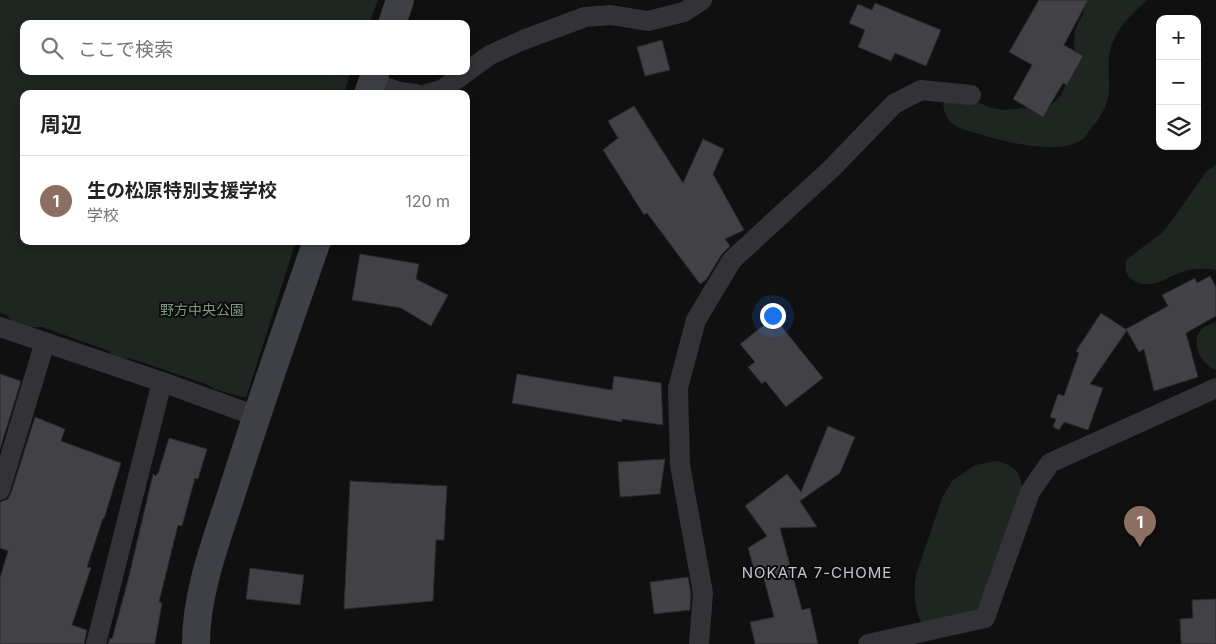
<!DOCTYPE html>
<html lang="ja">
<meta charset="utf-8">
<style>
:root{--surface:#fff;--page:#f2f2f2;--text:#222;--muted:#767676;--line:#e0e0e0;--accent:#74662f}
body{margin:0;font-family:Inter,"Noto Sans JP",sans-serif;background:var(--page);color:var(--text)}
.controls{position:absolute;right:15px;top:15px;display:grid;overflow:hidden;border-radius:10px;box-shadow:0 2px 8px #0003}
.controls button{width:45px;height:45px;display:grid;place-items:center;padding:0;border:0;border-bottom:1px solid var(--line);background:var(--surface);color:var(--text);font:25px sans-serif}
.you{position:absolute;left:772px;top:315px;width:18px;height:18px;margin:-12px;border:4px solid #fff;border-radius:50%;background:#1a73e8;box-shadow:0 0 0 8px #1a73e833}
.badge{display:grid;place-items:center;width:32px;height:32px;border-radius:50%;background:var(--accent);color:#fff;font-size:16px;font-weight:700}
.pin{position:absolute;translate:-50% -41px;filter:drop-shadow(0 1px 2px #0008)}
.pin::after{content:'';position:absolute;top:26px;width:18px;height:15px;background:inherit;clip-path:polygon(0 0,100% 0,50% 100%)}
.list{margin:0;padding:0;list-style:none}
h2{display:flex;justify-content:space-between;align-items:center;height:65px;margin:0;padding:0 20px;font-size:21px}
h2 small{font-size:16px;font-weight:400;color:var(--muted)}
.list li{display:grid;grid-template-columns:32px 1fr auto;gap:15px;align-items:center;box-sizing:border-box;height:90px;padding:0 20px;border-top:1px solid var(--line)}
.list b{display:block;font-size:19px;white-space:nowrap}
.list p{margin:0;font-size:16px;white-space:nowrap;color:var(--muted)}
.list em{font-size:16px;font-style:normal;color:var(--muted)}
.icon{flex:none;width:28px;height:28px;fill:none;stroke:currentColor;stroke-width:2;stroke-linecap:round;stroke-linejoin:round}
.map{position:relative;flex:none;width:1216px;height:644px;overflow:hidden}
.search{position:absolute;background:var(--surface);box-shadow:0 2px 8px #0003;left:20px;top:20px;width:450px;height:55px;display:flex;align-items:center;gap:12px;box-sizing:border-box;padding:0 18px;border-radius:10px;color:var(--muted);font-size:19px}
.panel{position:absolute;background:var(--surface);box-shadow:0 2px 8px #0003;left:20px;top:90px;width:450px;height:155px;border-radius:10px}
.map>svg:first-child{display:block}
.green{fill:#1f2520}
.building{fill:#424246;stroke:#2a2a2c}
.lines{fill:none;stroke-linecap:round;stroke-linejoin:round}
.street{stroke:#333337;stroke-width:20}
.secondary{stroke:#3f4045;stroke-width:28}
.labels{text-anchor:middle;stroke-width:4;stroke-linejoin:round;paint-order:stroke}
.park-label{font-size:14px;fill:#7c9981;stroke:#0b0b0c}
.neighbourhood-label{font-size:15px;letter-spacing:1px;fill:#c3c4cc;stroke:#0b0b0c}
</style>
<div class="map">
<svg width="1216" height="644" viewBox="0 0 1216 644">
<rect width="100%" height="100%" fill="#101011"/>
<g class="green">
<path d="M0,0H378L369,24H24V71H351L344,94H24V241H296L246,398L214,389L206,384L129,358L125,360L112,356L109,351L42,327H28L14,323L7,315L0,313Z"/>
<path d="M1084,0H1147C1133,13 1119,25 1112,44C1106,60 1110,77 1109,93C1107,105 1101,118 1092,127C1089,130 1087,136 1083,139C1060,156 1005,142 979,134C960,128 945,127 943,103L947,100H972L989,107L1003,110L1047,106L1054,103L1061,95L1076,62L1074,41L1075,30L1083,14Z"/>
<path d="M1216,165V270C1207,269 1198,268 1189,270C1171,273 1152,293 1133,280C1125,275 1125,269 1126,260L1164,231L1207,171Z"/>
<path d="M1216,322V370C1200,364 1188,339 1204,327C1208,325 1212,323 1216,322Z"/>
<path d="M997,461C1013,465 1020,471 1022,487L980,609L923,625C914,610 913,592 916,575L942,498L952,481L975,465Z"/>
</g>
<g class="building">
<path d="M1039,0H1088L1064,45L1083,56L1067,85L1063,83L1043,117L1013,99L1032,65L1009,52Z"/>
<path d="M875,3L941,30L926,66L895,53L891,61L858,47L865,30L849,23L858,4L872,10Z"/>
<path d="M662,40L670,70L645,76L637,47Z"/>
<path d="M634,106L683,183L703,139L724,149L713,174L744,230L725,239L730,246L722,254L706,280L700,284L647,213L644,215L603,150L618,138L608,121Z"/>
<path d="M360,254L419,264L416,279L448,295L431,326L401,308L352,300Z"/>
<path d="M1210,276L1216,287V316L1186,333L1198,377L1154,391L1144,349L1139,352L1126,329L1168,306L1162,295L1195,278L1197,283Z"/>
<path d="M1101,313L1127,330L1090,384L1103,388L1088,430L1064,422L1059,430L1053,427L1056,419L1050,417L1058,394L1064,396L1079,353L1076,351Z"/>
<path d="M774,317L823,378L786,407L765,381L762,384L748,367L755,362L740,344Z"/>
<path d="M0,374L21,381L0,449Z"/>
<path d="M517,374L612,390L614,376L661,383L663,425L622,419V422L512,403Z"/>
<path d="M35,417L65,429L61,441L121,463L104,519L103,518L87,567L91,568L72,625L87,630L84,644H0V578L8,551L0,548V502L8,499L11,493Z"/>
<path d="M828,426L855,437L840,473L800,501L817,527L780,528L802,610L810,608L818,644H755L750,622L774,617L763,575L756,577L748,548L767,536L745,506L787,474L801,492Z"/>
<path d="M169,438L207,449L198,479L195,478L182,526L178,525L159,602L162,603L155,644H108L110,638L112,639L128,580L153,474L156,476L157,473L158,474Z"/>
<path d="M665,459L660,494L620,497L618,462Z"/>
<path d="M350,481L447,486L444,540H436L433,601L344,609Z"/>
<path d="M250,568L304,575L300,605L246,599Z"/>
<path d="M688,577L691,594L690,610L654,614L650,582Z"/>
<path d="M1216,599V644H1181L1180,619L1193,618L1192,600Z"/>
</g>
<g class="lines">
<g class="street">
<path d="M372,83L400,92L416,94"/>
<path d="M427,94L443,89L490,55L523,40L585,17L611,15L648,21L684,12L702,0"/>
<path d="M0,327L162,382L256,416"/>
<path d="M0,490L45,342"/>
<path d="M96,644L162,382"/>
<path d="M699,644L703,593L680,465L678,388L696,320L732,260L831,169L894,104L921,90L971,95"/>
<path d="M868,644L985,618L1030,492L1050,463L1216,388"/>
</g>
<g class="secondary">
<path d="M392,24L400,0"/>
<path d="M368,94L376,71"/>
<path d="M196,644C196,591 217,539 233,489C259,406 288,324 317,241"/>
</g>
</g>
<g class="labels">
<g class="park-label">
<text x="202" y="315">野方中央公園</text>
</g>
<g class="neighbourhood-label">
<text x="817" y="578">NOKATA 7-CHOME</text>
</g>
</g>
</svg>
<div class="controls">
<button>+</button>
<button>−</button>
<button><svg class="icon" aria-label="layers" viewBox="0 0 24 24"><path d="M12 4l9 5-9 5-9-5zM3 14l9 5 9-5"/></svg></button>
</div>
<div class="you"></div>
<div class="pin badge" style="left:1140px;top:547px;background:#8d6e63">1</div>
<div class="search"><svg class="icon" aria-label="search" viewBox="0 0 24 24"><circle cx="10" cy="10" r="6"/><path d="M15 15l6 6"/></svg>ここで検索</div>
<section class="panel">
<h2>周辺<small></small></h2>
<ul class="list">
<li><span class="badge" style="background:#8d6e63">1</span><div><b>生の松原特別支援学校</b><p>学校</p></div><em>120 m</em></li>
</ul>
</section>
</div>
